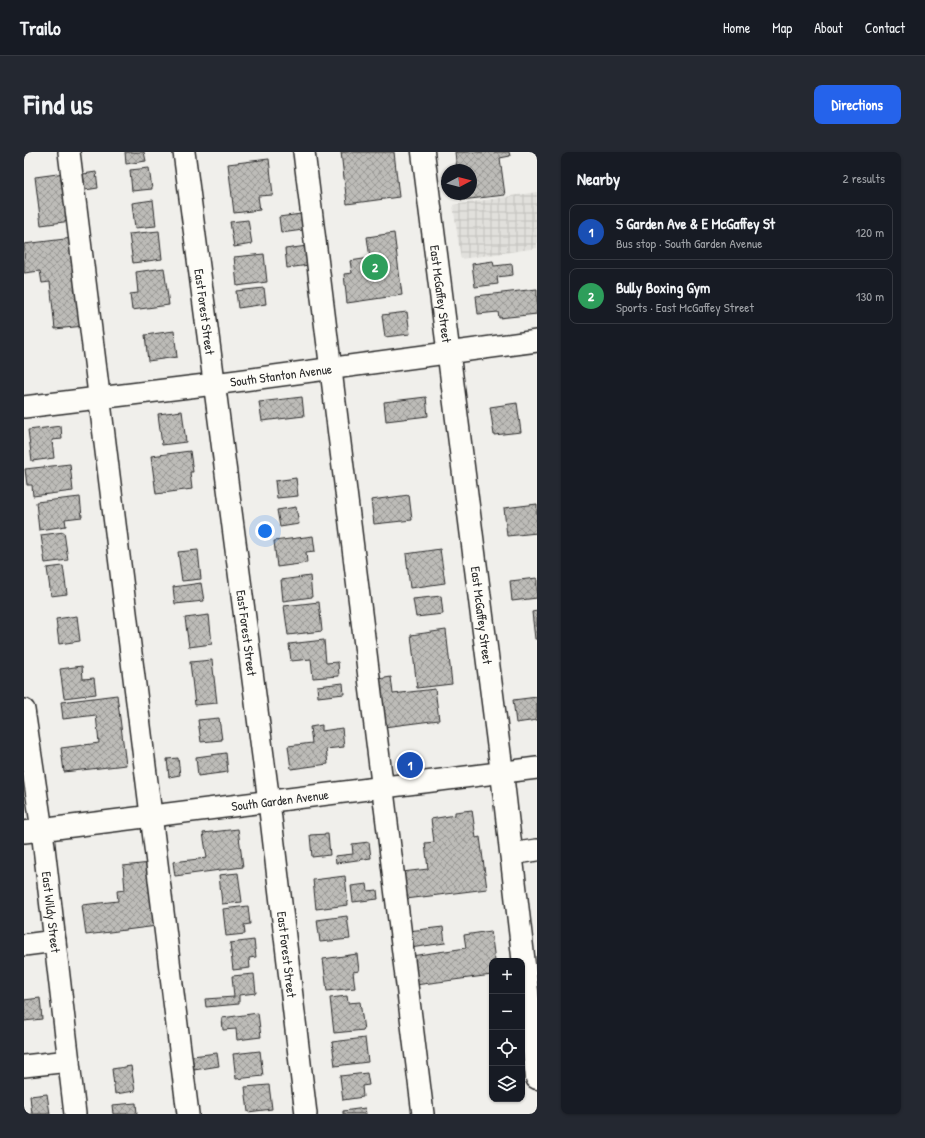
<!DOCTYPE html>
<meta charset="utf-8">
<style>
:root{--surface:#171b24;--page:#242831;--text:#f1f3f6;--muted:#9ea1a6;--line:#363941;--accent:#2563eb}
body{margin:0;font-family:"Patrick Hand",sans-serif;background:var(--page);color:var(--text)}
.controls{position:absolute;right:12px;bottom:12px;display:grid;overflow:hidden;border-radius:8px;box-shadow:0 1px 3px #0004}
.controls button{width:36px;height:36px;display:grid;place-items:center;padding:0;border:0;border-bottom:1px solid var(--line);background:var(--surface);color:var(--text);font:20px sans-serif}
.compass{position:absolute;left:417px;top:12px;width:36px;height:36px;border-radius:50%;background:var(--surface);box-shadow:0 1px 3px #0004;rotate:83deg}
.you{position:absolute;left:241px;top:379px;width:14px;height:14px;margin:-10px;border:3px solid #fff;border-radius:50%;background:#1a73e8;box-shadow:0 0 0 6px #1a73e833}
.badge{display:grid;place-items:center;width:26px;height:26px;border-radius:50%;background:var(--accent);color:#fff;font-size:13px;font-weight:700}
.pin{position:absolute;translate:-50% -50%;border:2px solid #fff;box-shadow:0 1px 4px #0006}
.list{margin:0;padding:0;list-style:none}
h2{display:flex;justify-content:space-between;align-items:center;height:52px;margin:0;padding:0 16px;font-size:17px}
h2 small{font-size:13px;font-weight:400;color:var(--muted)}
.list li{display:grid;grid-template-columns:26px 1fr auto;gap:12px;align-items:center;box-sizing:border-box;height:56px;margin:0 8px 8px;padding:0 8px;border:1px solid var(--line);border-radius:8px}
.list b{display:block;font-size:15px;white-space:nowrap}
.list p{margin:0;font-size:13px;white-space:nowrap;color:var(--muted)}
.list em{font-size:13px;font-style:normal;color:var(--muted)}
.icon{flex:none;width:22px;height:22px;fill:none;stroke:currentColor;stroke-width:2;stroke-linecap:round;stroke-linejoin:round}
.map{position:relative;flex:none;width:513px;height:962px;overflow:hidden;border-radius:8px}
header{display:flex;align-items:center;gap:24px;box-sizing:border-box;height:56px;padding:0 20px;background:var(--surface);border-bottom:1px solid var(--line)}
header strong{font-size:19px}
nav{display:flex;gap:22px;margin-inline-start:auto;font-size:14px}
.intro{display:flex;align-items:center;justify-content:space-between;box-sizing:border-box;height:96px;padding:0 24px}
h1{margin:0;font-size:28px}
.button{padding:10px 18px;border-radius:8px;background:var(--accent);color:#fff;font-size:14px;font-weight:700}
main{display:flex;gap:24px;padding:0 24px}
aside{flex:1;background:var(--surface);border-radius:8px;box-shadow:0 1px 3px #0004}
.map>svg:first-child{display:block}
.industrial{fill:url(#industrial-grid)}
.building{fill:url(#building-cross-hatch);stroke:#2b2b2b}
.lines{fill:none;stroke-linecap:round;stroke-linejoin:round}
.minor-casing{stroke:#2b2b2b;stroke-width:24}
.major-casing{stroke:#2b2b2b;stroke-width:25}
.minor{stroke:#fdfcf7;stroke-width:21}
.major{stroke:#fdfcf7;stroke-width:22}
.labels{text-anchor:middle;stroke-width:3.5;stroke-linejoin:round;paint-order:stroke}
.street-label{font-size:13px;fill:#2b2b2b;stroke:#fdfcf7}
</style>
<header>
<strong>Trailo</strong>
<nav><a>Home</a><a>Map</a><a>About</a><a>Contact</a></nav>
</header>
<div class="intro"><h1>Find us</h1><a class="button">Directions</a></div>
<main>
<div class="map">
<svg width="513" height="962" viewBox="0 0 513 962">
<defs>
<pattern id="industrial-grid" width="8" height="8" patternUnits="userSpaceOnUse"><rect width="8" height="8" fill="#e1e0dc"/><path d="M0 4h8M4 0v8" fill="none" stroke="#c1c0bd"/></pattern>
<pattern id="building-cross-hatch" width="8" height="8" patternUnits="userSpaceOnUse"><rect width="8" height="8" fill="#bdbcb8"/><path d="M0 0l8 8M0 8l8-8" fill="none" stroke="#9a9996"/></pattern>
</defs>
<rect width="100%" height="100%" fill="#f0efeb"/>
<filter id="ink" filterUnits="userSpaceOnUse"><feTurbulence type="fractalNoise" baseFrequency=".025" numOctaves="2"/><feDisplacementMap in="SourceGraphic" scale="8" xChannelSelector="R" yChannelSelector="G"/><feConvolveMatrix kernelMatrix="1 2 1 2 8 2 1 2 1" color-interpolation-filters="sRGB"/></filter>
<g filter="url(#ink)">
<path class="industrial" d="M513,40V96L437,107L429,53Z"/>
<g class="building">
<path d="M101,0H120L122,9L102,12Z"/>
<path d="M317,0H370L375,45L323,52Z"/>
<path d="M431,0H485L486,4L476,6L481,43L437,48L436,42H447V18H433Z"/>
<path d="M245,7L249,43L234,44L236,58L210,61L204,12Z"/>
<path d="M125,16L128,37L108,39L106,18Z"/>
<path d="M72,20L74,36L61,38L59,22Z"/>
<path d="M41,21L47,69L17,73L11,25Z"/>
<path d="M129,48L132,74L111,76L108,51Z"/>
<path d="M277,62L279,78L257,81L255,65Z"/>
<path d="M224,68L228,92L210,95L206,70Z"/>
<path d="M135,79L138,107L109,111L105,82Z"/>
<path d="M370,81L378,143L323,151L320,122L328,121L326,109L346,106L343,85Z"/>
<path d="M49,86L60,174L31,177L26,130L18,131L16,119L0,121V92Z"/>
<path d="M283,94L285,113L263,116L261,97Z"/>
<path d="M240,102L243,130L213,134L210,105Z"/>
<path d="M469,109L470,114L488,112L489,123L473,125L474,132L451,135L448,112Z"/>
<path d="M140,116L145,153L108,158L106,142L114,141L112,120Z"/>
<path d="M240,136L242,152L214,156L212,139Z"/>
<path d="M513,137V162L475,166L474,160L454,162L452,144Z"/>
<path d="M383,160L386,182L361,185L358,163Z"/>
<path d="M150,179L153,205L124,209L121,183Z"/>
<path d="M278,245L280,264L238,269L235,250Z"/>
<path d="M402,245L404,264L362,269L360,250Z"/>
<path d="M493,251L497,280L470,283L466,255Z"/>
<path d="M158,259L162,290L138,293L134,262Z"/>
<path d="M37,274L38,287L28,288L30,306L8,309L4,278Z"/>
<path d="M166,299L169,320H166L168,337L132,342L127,304Z"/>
<path d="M46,312L49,339L9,344L8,333H3L1,317Z"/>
<path d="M272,326L274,344L253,346L251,329Z"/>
<path d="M385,343L388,368L350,372L347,348Z"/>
<path d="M56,345L58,365L41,367L42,374L15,378L12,350Z"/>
<path d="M513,352V381L483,384L480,356Z"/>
<path d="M272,355L275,372L256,375L253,358Z"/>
<path d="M40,380L44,408L21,411L17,383Z"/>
<path d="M289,384L291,399L282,400L283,411L253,415L250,389Z"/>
<path d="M416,397L421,431L386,436L382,402Z"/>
<path d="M174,398L177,427L158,429L154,400Z"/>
<path d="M39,414L43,442L27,444L23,416Z"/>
<path d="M286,424L288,445L259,449L257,428Z"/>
<path d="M513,426V446L488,449L486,429Z"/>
<path d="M177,431L180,449L151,452L149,435Z"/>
<path d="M417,444L419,462L392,465L389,447Z"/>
<path d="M295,450L298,479L264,483L260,454Z"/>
<path d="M513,459V487H511L508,460Z"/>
<path d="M185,463L188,492L165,495L161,466Z"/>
<path d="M53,464L56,489L35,492L32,467Z"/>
<path d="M422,478L428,532L393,536L387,483Z"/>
<path d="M300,488L302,511L314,510L315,524L289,526L287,507L267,509L265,492Z"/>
<path d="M188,508L193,551L171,553L166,510Z"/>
<path d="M58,514L59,527L70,526L72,542L40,546L36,517Z"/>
<path d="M367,525L369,542L411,537L415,568L360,575L355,527Z"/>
<path d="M319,531L320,542L294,545L293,534Z"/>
<path d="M93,543L102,613L40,620L37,596L75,591L72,563L39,567L37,550Z"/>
<path d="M513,545V568L492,571L489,548Z"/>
<path d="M195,566L198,588L177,590L174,568Z"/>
<path d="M298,573V579L318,576L320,595L302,597L304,612L267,617L264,594L288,591L286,575Z"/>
<path d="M202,601L204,620L174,624L172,605Z"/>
<path d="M154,606L156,623L145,625L143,607Z"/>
<path d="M448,658L452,686L456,685L463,737L382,747L378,720L404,717L401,691L410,690L407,667L431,663V660Z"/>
<path d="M214,677L219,715L151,724L149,710L183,706L179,681Z"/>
<path d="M304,682L306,703L288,705L286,683Z"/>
<path d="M345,690L347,706L312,711L311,704L329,702L328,692Z"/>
<path d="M126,711L133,774L62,783L58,753L94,749L93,739L101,738L99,714Z"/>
<path d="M214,721L218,750L198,752L195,723Z"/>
<path d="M321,724L324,753L292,757L289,728Z"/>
<path d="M343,732L344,739L353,738L354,747L329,750L327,734Z"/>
<path d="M224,754L226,772L220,773L221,782L202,784L199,757Z"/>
<path d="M323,764L326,787L296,790L293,768Z"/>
<path d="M419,775L421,791L386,796L384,779Z"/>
<path d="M467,779L471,809H468V823L391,833L387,804L442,796L440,783Z"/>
<path d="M230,788L232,805L225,806L226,816L209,818L206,791Z"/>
<path d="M333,802L335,819L329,820L331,836L303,839L299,807Z"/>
<path d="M230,822L232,841L215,843V852L182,855L181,847L210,845L208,824Z"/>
<path d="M323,844L324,851L336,850L340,878L310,881L306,846Z"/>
<path d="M16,846L18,867L0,869V848Z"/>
<path d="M234,861L237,885L213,888L212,877L199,878L198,866Z"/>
<path d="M341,886L344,910L311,914L308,890Z"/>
<path d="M236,899L239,924L212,927L209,902Z"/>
<path d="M193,901L195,914L170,918L168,904Z"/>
<path d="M107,914L111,939L91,942L88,917Z"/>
<path d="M343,921L345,933L338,934L339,945L319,948L316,924Z"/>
<path d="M245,933L248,957L224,960L221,935Z"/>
<path d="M23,942L26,962H8L6,944Z"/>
<path d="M112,951L113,962H89L88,953Z"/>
<path d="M341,956L342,962H319V959Z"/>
</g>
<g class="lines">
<defs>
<g id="minor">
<path d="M45,0L164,962"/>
<path id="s1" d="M160,0L245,650L282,962"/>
<path d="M280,0L399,962"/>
<path id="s2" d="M0,255L190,232L513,189"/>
<path id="s3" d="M0,558L18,678L51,962"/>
<path id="s4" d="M0,680L513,616"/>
<path d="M487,702L513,698"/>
<path d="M0,793L31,789"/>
<path d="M0,914L45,909"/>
</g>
<g id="major">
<path id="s5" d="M399,0L478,621L513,926"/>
</g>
</defs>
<use href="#minor" class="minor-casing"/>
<use href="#major" class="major-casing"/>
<use href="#minor" class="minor"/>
<use href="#major" class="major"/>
</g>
</g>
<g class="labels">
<g class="street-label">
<text dy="5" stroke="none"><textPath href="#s5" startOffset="143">East McGaffey Street</textPath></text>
<text dy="5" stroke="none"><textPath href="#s1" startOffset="161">East Forest Street</textPath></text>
<text dy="5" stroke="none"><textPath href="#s2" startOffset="259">South Stanton Avenue</textPath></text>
<text dy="5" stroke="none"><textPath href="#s5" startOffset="467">East McGaffey Street</textPath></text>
<text dy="5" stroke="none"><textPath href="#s1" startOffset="485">East Forest Street</textPath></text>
<text dy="5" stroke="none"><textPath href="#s4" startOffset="258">South Garden Avenue</textPath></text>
<text dy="5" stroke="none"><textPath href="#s3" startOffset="204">East Wildy Street</textPath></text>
<text dy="5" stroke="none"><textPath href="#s1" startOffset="809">East Forest Street</textPath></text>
</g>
</g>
</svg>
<div class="controls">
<button>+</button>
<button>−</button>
<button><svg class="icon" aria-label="locate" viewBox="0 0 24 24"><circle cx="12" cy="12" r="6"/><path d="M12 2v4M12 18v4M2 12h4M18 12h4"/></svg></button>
<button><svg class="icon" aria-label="layers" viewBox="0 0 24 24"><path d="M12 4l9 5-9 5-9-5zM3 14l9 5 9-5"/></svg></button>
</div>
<svg class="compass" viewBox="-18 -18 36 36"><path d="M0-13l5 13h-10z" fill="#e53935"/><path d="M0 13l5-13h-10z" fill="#9ea1a6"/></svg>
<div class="you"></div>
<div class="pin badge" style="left:386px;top:613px;background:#1a4fb4">1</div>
<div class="pin badge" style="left:351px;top:115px;background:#2e9e5b">2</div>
</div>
<aside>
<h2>Nearby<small>2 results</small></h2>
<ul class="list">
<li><span class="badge" style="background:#1a4fb4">1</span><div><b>S Garden Ave &amp; E McGaffey St</b><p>Bus stop · South Garden Avenue</p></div><em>120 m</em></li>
<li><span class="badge" style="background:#2e9e5b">2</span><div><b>Bully Boxing Gym</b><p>Sports · East McGaffey Street</p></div><em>130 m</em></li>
</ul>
</aside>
</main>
